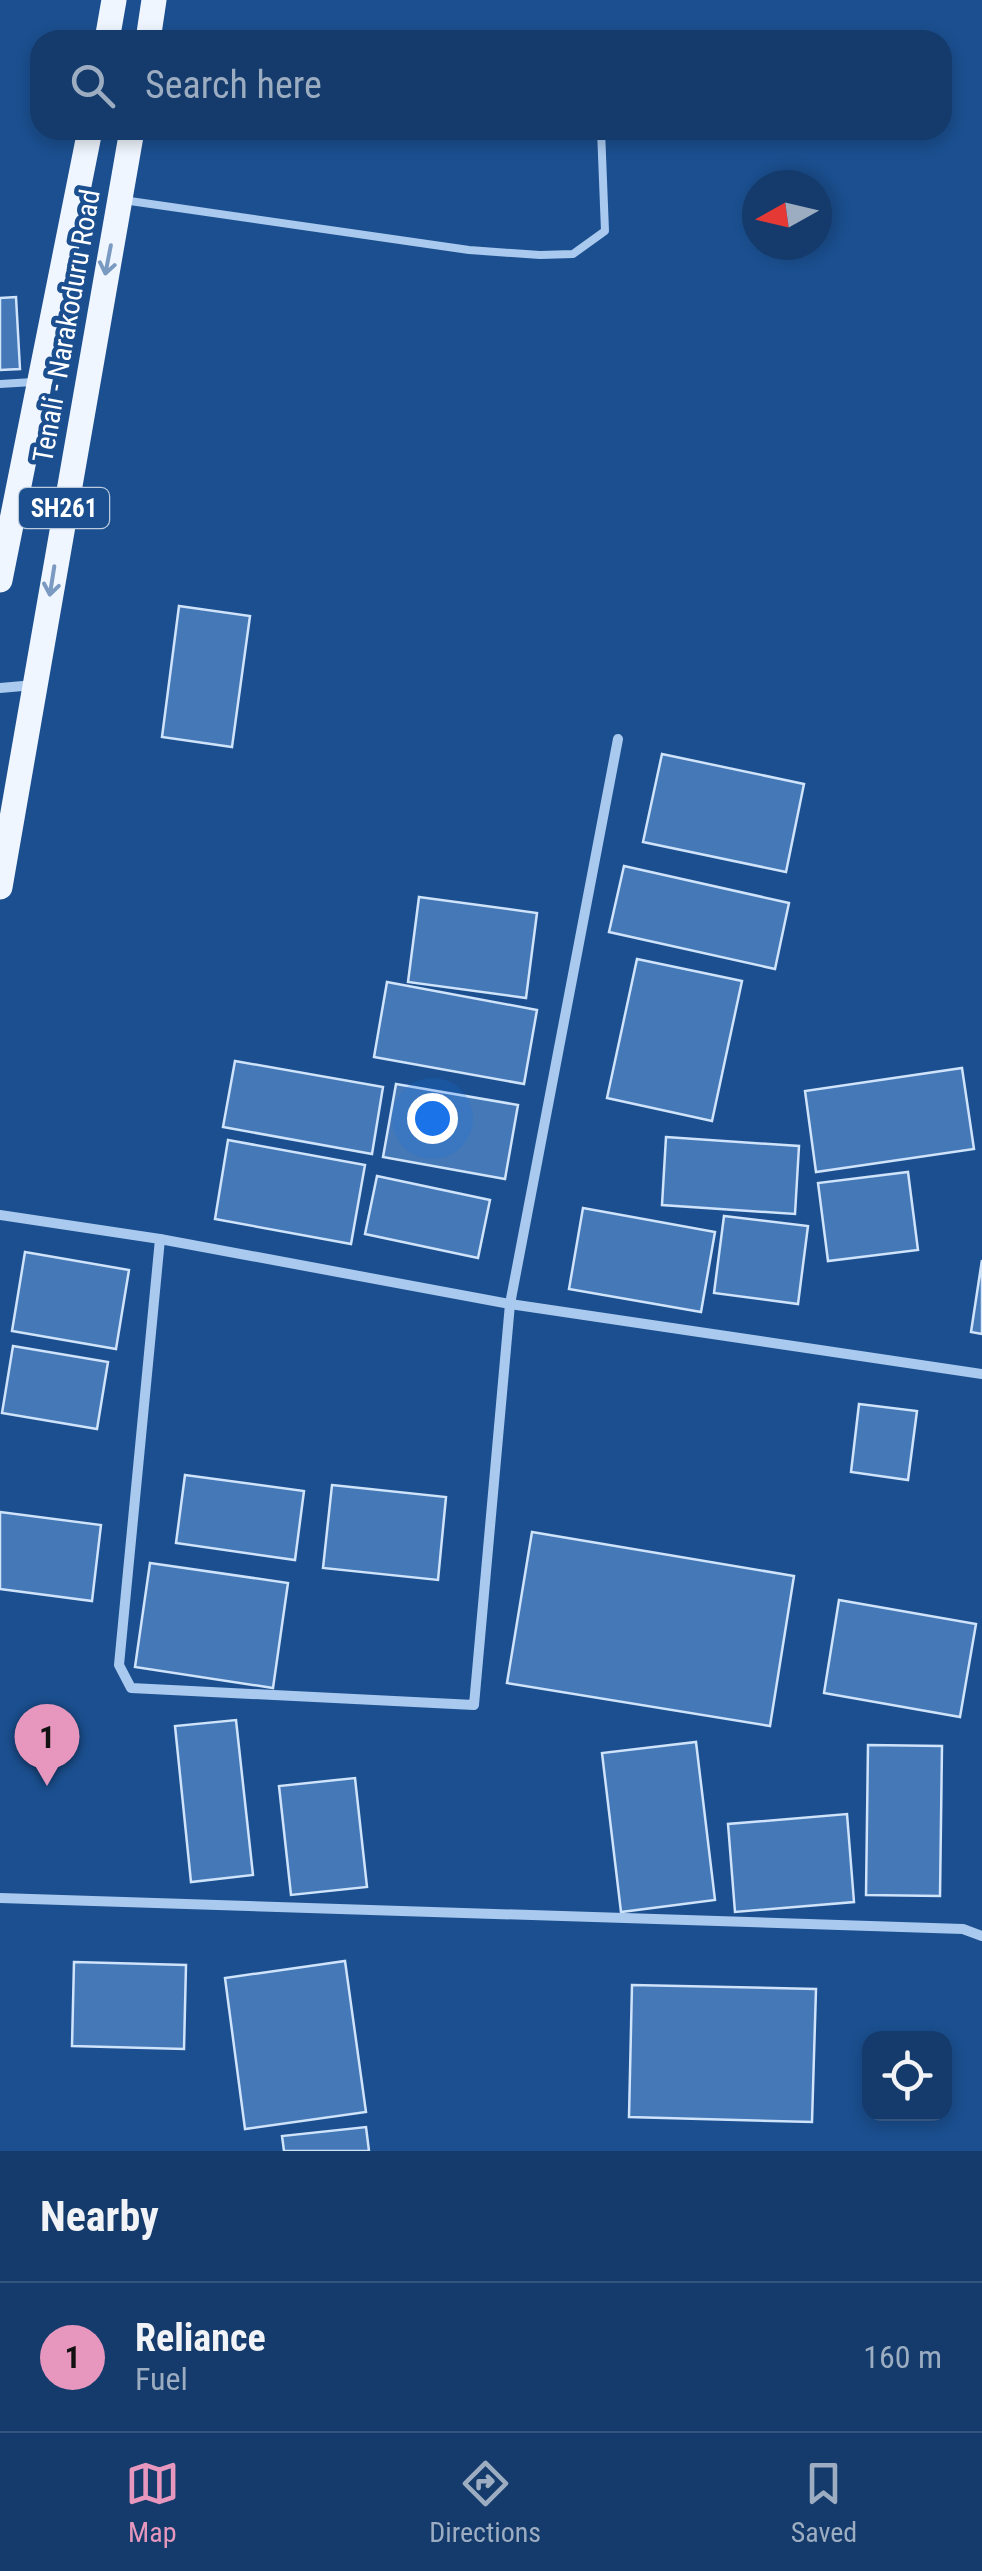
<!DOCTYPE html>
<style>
:root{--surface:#143b6b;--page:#1d4271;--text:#f1f3f6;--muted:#9dadc1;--line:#33557e;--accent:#e797bd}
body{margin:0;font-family:"Roboto Condensed",sans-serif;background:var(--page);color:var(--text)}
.controls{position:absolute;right:30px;bottom:30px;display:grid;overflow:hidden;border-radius:20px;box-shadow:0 5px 15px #0003}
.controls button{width:90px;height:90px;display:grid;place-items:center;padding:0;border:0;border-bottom:2px solid var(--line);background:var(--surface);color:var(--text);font:50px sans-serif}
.compass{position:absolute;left:742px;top:170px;width:90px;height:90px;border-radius:50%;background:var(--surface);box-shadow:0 5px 15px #0003;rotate:262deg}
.you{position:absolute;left:432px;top:1118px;width:35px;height:35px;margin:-25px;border:8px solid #fff;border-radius:50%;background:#1a73e8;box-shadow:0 0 0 15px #1a73e833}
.badge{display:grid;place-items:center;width:65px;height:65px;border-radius:50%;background:var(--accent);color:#111;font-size:32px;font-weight:700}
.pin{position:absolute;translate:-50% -82px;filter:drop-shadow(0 2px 5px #0008)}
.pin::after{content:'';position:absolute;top:52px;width:35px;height:30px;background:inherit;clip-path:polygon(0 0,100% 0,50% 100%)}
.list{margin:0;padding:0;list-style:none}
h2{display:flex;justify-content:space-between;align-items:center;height:130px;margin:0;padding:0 40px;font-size:42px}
h2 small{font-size:32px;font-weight:400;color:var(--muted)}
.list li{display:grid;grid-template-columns:65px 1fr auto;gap:30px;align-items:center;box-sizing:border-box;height:150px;padding:0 40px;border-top:2px solid var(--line)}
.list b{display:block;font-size:38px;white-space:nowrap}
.list p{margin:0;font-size:32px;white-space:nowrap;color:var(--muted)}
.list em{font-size:32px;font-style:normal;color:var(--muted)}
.icon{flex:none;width:55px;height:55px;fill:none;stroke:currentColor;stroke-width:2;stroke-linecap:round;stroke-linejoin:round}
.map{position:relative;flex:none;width:982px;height:2151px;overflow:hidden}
.search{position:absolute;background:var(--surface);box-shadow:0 5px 15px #0003;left:30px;right:30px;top:30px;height:110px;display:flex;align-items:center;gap:25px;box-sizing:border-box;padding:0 35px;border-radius:30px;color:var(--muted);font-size:38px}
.sheet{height:280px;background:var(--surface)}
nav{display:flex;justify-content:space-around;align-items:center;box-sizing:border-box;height:140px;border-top:2px solid var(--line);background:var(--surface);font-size:28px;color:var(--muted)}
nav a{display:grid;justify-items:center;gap:5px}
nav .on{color:var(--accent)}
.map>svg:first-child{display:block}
.building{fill:#4478b7;stroke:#cfe3fa;stroke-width:2.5}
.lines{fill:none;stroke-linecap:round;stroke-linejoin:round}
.lane{stroke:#a9c9ee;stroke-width:8}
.street{stroke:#a9c9ee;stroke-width:10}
.primary{stroke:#f0f6ff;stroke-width:25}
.oneway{stroke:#7b9ac1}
.labels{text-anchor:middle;stroke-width:9;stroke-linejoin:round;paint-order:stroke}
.shield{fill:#1b4f8f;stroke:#bbcadd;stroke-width:2.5}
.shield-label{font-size:25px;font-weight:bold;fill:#fff}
.street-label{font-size:28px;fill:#fff;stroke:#1b4f8f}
</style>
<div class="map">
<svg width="982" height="2151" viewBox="0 0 982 2151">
<rect width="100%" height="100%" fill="#1b4f8f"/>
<g class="building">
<path d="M16,297L20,369L0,370V298Z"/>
<path d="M179,606L250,616L232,747L162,737Z"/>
<path d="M662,754L804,784L786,872L643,842Z"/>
<path d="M624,866L789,903L775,969L609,932Z"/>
<path d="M419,897L537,913L526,998L408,982Z"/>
<path d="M637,959L742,981L712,1121L607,1098Z"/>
<path d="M387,982L537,1010L524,1084L374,1057Z"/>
<path d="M235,1061L383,1087L372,1154L223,1127Z"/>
<path d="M962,1068L974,1149L816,1172L805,1091Z"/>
<path d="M396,1084L518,1105L505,1179L383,1157Z"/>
<path d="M666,1137L799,1146L795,1214L662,1205Z"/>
<path d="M228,1140L365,1165L351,1244L215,1219Z"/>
<path d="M908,1172L918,1250L828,1261L818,1183Z"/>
<path d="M377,1176L490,1200L478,1258L365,1234Z"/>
<path d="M583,1208L715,1232L701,1312L569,1289Z"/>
<path d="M724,1216L808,1226L798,1304L714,1293Z"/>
<path d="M25,1252L129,1270L116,1349L12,1331Z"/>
<path d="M982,1260V1334L971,1332Z"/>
<path d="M13,1346L108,1362L97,1429L2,1413Z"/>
<path d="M859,1404L917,1411L908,1480L851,1472Z"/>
<path d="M185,1475L304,1491L295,1560L176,1543Z"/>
<path d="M332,1485L446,1497L438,1580L323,1568Z"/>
<path d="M0,1512L101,1525L92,1601L0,1589Z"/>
<path d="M532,1532L794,1576L770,1726L507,1683Z"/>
<path d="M150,1563L288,1583L273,1688L135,1667Z"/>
<path d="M839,1600L976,1624L960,1717L824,1693Z"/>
<path d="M236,1720L253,1875L191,1882L175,1726Z"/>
<path d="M696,1742L715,1900L621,1912L602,1753Z"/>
<path d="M868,1745L942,1746L940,1896L866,1895Z"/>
<path d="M355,1778L367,1887L291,1895L279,1786Z"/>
<path d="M847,1814L854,1902L735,1912L728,1824Z"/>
<path d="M345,1961L366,2112L245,2129L225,1978Z"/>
<path d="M74,1962L186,1965L184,2049L72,2046Z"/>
<path d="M632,1985L816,1989L812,2122L629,2117Z"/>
<path d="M366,2127L369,2151H284L282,2136Z"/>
</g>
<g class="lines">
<g class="lane">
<path d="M123,200L469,250L540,255L573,254L605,231L601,130"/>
<path d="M0,384L33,382"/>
</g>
<g class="street">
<path d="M0,688L34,685"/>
<path d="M0,1215L160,1239L510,1304L982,1374"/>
<path d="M160,1239L119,1665L131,1688L474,1705L510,1304L618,739"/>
<path d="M0,1898L963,1929L982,1936"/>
</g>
<g class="primary">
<path d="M107,40L114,0"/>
<path d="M148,40L154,0"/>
<path d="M0,580L90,130"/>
<path d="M0,887L132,130"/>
</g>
</g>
<defs><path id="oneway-shaft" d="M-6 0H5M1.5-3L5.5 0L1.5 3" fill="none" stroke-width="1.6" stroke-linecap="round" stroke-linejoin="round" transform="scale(2.5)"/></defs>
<g class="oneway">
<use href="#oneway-shaft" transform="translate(108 260) rotate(101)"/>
<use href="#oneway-shaft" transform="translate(52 581) rotate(99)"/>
</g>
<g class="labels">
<rect class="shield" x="19" y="488" width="90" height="40" rx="8"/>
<g class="shield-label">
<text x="64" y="517">SH261</text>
</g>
<g class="street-label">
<text transform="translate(66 326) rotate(-80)" y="10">Tenali - Narakoduru Road</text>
</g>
</g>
</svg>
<div class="controls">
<button><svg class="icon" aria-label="locate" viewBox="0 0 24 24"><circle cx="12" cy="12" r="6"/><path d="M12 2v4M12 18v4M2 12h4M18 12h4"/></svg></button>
</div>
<svg class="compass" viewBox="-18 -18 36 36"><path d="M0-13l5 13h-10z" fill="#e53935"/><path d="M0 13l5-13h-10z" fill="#9dadc1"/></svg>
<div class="you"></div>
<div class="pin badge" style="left:47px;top:1786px">1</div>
<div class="search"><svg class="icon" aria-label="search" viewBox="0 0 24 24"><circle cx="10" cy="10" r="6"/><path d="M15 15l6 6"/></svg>Search here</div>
</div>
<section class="sheet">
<h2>Nearby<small></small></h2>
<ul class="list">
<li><span class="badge">1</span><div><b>Reliance</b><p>Fuel</p></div><em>160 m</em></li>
</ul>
</section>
<nav>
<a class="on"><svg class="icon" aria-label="map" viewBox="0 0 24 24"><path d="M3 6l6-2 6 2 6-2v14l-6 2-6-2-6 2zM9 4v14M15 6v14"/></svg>Map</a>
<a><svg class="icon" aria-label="directions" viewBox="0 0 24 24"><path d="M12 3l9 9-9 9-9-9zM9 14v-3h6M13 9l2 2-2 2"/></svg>Directions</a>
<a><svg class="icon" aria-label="saved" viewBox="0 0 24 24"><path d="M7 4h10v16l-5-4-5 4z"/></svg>Saved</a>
</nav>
